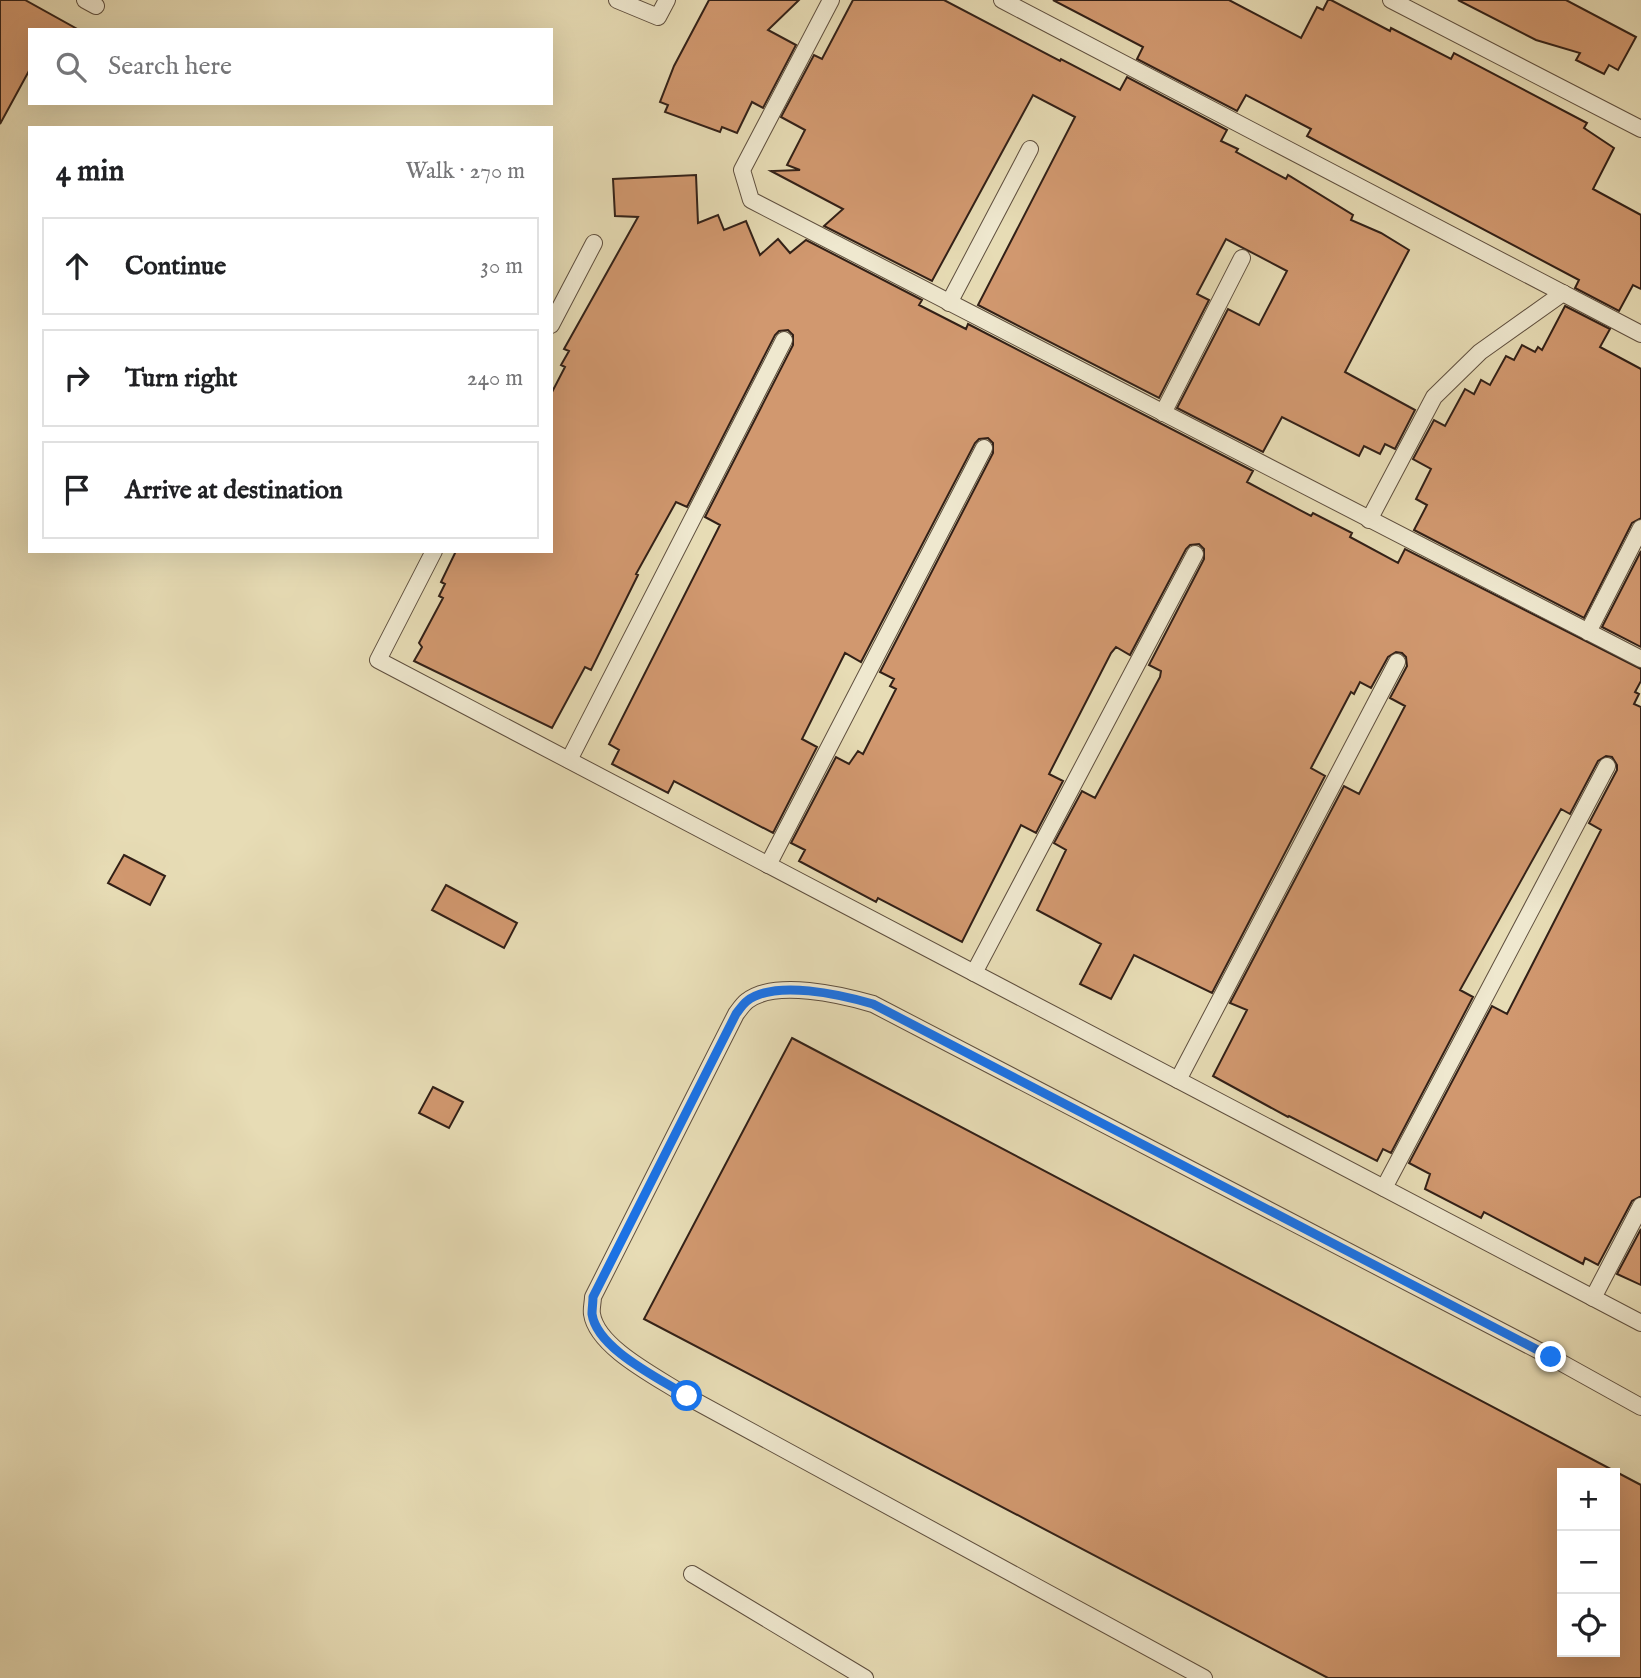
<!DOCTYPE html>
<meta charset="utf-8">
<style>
:root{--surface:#fff;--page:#f6f6f6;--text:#202124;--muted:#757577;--line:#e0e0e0}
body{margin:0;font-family:"IM FELL English",serif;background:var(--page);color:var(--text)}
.controls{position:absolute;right:21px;bottom:21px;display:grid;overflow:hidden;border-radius:0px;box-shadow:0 7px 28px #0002}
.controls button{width:63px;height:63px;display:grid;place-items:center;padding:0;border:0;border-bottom:2px solid var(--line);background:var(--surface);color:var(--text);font:35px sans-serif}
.stop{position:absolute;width:21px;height:21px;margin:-16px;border:5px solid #1a73e8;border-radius:50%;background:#fff}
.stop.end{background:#1a73e8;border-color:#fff;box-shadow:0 2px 7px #0008}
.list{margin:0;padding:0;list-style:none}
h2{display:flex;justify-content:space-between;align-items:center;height:91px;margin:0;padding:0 28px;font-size:30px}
h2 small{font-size:23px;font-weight:400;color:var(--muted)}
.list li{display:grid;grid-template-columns:46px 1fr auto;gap:21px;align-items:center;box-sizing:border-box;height:98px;margin:0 14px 14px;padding:0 14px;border:2px solid var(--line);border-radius:0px}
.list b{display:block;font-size:26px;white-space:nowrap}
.list em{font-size:23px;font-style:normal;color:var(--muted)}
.icon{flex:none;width:38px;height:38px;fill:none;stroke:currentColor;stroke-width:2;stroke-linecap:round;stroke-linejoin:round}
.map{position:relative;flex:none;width:1641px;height:1678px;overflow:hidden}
.search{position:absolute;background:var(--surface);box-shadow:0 7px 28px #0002;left:28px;top:28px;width:525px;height:77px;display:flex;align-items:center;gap:18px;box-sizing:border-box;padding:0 24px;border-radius:0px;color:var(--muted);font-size:26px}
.panel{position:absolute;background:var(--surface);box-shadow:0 7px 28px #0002;left:28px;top:126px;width:525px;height:427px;border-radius:0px}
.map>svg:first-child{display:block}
.building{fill:#d1986f;stroke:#322017;stroke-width:2;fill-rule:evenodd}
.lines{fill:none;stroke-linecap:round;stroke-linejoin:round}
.lane-casing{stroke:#5f4f3e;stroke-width:18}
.lane{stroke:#efe8cf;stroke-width:16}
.route{stroke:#1a73e8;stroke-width:9}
</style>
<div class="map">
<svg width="1641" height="1678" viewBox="0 0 1641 1678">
<rect width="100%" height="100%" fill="#e7dcb5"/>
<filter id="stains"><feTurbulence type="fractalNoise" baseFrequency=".00286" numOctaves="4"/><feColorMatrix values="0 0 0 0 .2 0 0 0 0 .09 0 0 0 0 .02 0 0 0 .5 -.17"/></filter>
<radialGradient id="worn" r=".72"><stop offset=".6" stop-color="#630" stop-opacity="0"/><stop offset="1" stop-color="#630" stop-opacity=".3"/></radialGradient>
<g class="building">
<path d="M0,0H25L79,30H30V69L0,124Z"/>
<path d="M709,0H799L768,30L796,45L763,108L752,102L737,133L722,127L720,132L665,112L668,105L660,102L674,66Z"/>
<path d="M853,0H944L1060,61L1061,59L1120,90L1127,77L1227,130L1221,141L1238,149L1236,152L1286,179L1288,175L1353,215L1351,220L1381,233L1409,250L1345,372L1415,410L1395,449L1385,444L1380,454L1364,446L1359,456L1282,417L1263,452L1177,408L1228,309L1259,325L1287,271L1226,239L1197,294L1209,300L1159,398L978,305L1075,117L1033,95L932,281L824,226L843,209L771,171L800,170L787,165L805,130L781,117L814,55L822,59Z"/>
<path d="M1053,0H1229L1301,38L1317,7L1323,10L1328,0H1331L1390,31L1391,28L1451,59L1454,53L1587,123L1584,128L1614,148L1593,189L1641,215V289L1633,285L1619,311L1575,288L1579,280L1307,136L1311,129L1246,95L1237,111L1137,59L1143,47Z"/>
<path d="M1458,0H1566L1636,37L1618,70L1609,65L1604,74L1576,60L1580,53L1536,40Z"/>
<path d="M696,175L698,223L718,215L724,230L746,221L760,255L778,239L790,253L806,240L922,300L919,305L966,329L968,324L1253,471L1247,482L1311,516L1313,513L1352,533L1350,537L1398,563L1405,549L1641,669V681L1635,692L1639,694L1634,704L1641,707V1196L1632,1201L1598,1265L1585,1258L1583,1264L1484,1212L1481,1218L1425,1189L1430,1174L1409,1163L1492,1006L1507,1014L1601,830L1589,823L1617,770V765L1612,757L1606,756L1598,761L1570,814L1561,809L1460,990L1473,997L1391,1153L1383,1149L1377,1161L1289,1116L1288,1117L1213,1076L1247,1010L1230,1003L1344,786L1359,794L1405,706L1390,698L1407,666L1406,657L1402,653L1396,652L1388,657L1371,688L1360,682L1354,694L1351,692L1311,768L1325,776L1212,993L1134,955L1111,999L1080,984L1101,944L1037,910L1066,850L1054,843L1082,791L1095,798L1160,677L1161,671L1149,665L1204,559V549L1199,544L1190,545L1186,549L1130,655L1116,647L1111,653L1049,774L1063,781L1036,833L1021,825L962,942L878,898L876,902L799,861L805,850L791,843L836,757L849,764L858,751L863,754L896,689L890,686L894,679L880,672L993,453V443L988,438L979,439L975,443L861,662L845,653L802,739L817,747L773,833L674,781L668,793L612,764L619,750L609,744L720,525L705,517L793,345V335L788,330L779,331L775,335L687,507L676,502L636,574L638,575L591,670L585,667L552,728L414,661L422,647L419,643L443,598L439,596L445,584L441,582L456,551H551V394L565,367L561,365L569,351L564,349L638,217L615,216L613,179Z"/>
<path d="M1565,306L1610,329L1600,347L1641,369V518L1632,523L1584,618L1414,530L1427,505L1416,499L1431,469L1413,459L1434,420L1445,426L1465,389L1474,394L1481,380L1490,385L1506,356L1514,360L1522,345L1535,352L1538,347L1542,350Z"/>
<path d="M1641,551V647L1602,627Z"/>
<path d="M124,855L165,876L150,905L108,883Z"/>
<path d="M446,885L517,923L504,948L432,910Z"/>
<path d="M792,1038L1641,1485V1678H1328L644,1319ZM1562,1473H1615V1652H1562Z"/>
<path d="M433,1087L463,1102L449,1128L419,1113Z"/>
<path d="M1641,1229V1285L1617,1274Z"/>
</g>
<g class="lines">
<defs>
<g id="lane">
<path d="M85,0L96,6"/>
<path d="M617,0L658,17L667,0"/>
<path d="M831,0L742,170L751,200L1641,659"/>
<path d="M1002,0L1641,334"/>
<path d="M1391,0L1641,129"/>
<path d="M949,303L1030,149"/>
<path d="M551,325L594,243"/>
<path d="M1163,413L1242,258"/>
<path d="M1369,520L1434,397L1480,352L1563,293"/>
<path d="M434,551L378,660L1641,1323"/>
<path d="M1588,632L1641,528"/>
<path d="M569,760L784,340"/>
<path d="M768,865L984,448"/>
<path d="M974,973L1195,554"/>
<path d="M1178,1080L1397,662"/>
<path d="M1384,1188L1607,766"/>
<path d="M1593,1298L1641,1206"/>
<path d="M692,1574L865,1678"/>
<path d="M1204,1678L686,1396C659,1378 597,1348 592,1314C591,1309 593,1302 593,1297L736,1014C739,1010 743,1004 747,1001C775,979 842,995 873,1004L1551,1357L1641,1407"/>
</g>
</defs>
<use href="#lane" class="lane-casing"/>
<use href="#lane" class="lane"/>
</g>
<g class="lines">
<path class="route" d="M687,1396C659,1378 597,1349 592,1314C592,1309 593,1302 593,1297L736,1014C739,1010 743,1004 747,1001C775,979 842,995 873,1004L1551,1357"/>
</g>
<rect width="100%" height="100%" filter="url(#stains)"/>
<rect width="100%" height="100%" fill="url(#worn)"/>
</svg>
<div class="controls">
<button>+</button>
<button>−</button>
<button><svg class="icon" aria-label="locate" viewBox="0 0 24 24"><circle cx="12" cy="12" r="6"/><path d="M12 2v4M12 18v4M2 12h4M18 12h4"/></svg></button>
</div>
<div class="stop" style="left:687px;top:1396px"></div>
<div class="stop end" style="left:1551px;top:1357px"></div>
<div class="search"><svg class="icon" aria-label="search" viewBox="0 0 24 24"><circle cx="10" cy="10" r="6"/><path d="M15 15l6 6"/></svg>Search here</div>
<section class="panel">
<h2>4 min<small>Walk · 270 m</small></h2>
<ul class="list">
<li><svg class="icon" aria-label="ahead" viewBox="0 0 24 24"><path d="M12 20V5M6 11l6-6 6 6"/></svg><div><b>Continue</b></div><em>30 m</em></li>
<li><svg class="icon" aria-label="right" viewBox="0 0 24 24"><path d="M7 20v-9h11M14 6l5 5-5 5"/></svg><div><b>Turn right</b></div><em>240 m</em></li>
<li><svg class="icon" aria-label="arrive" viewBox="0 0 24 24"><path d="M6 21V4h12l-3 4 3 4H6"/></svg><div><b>Arrive at destination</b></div></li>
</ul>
</section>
</div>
